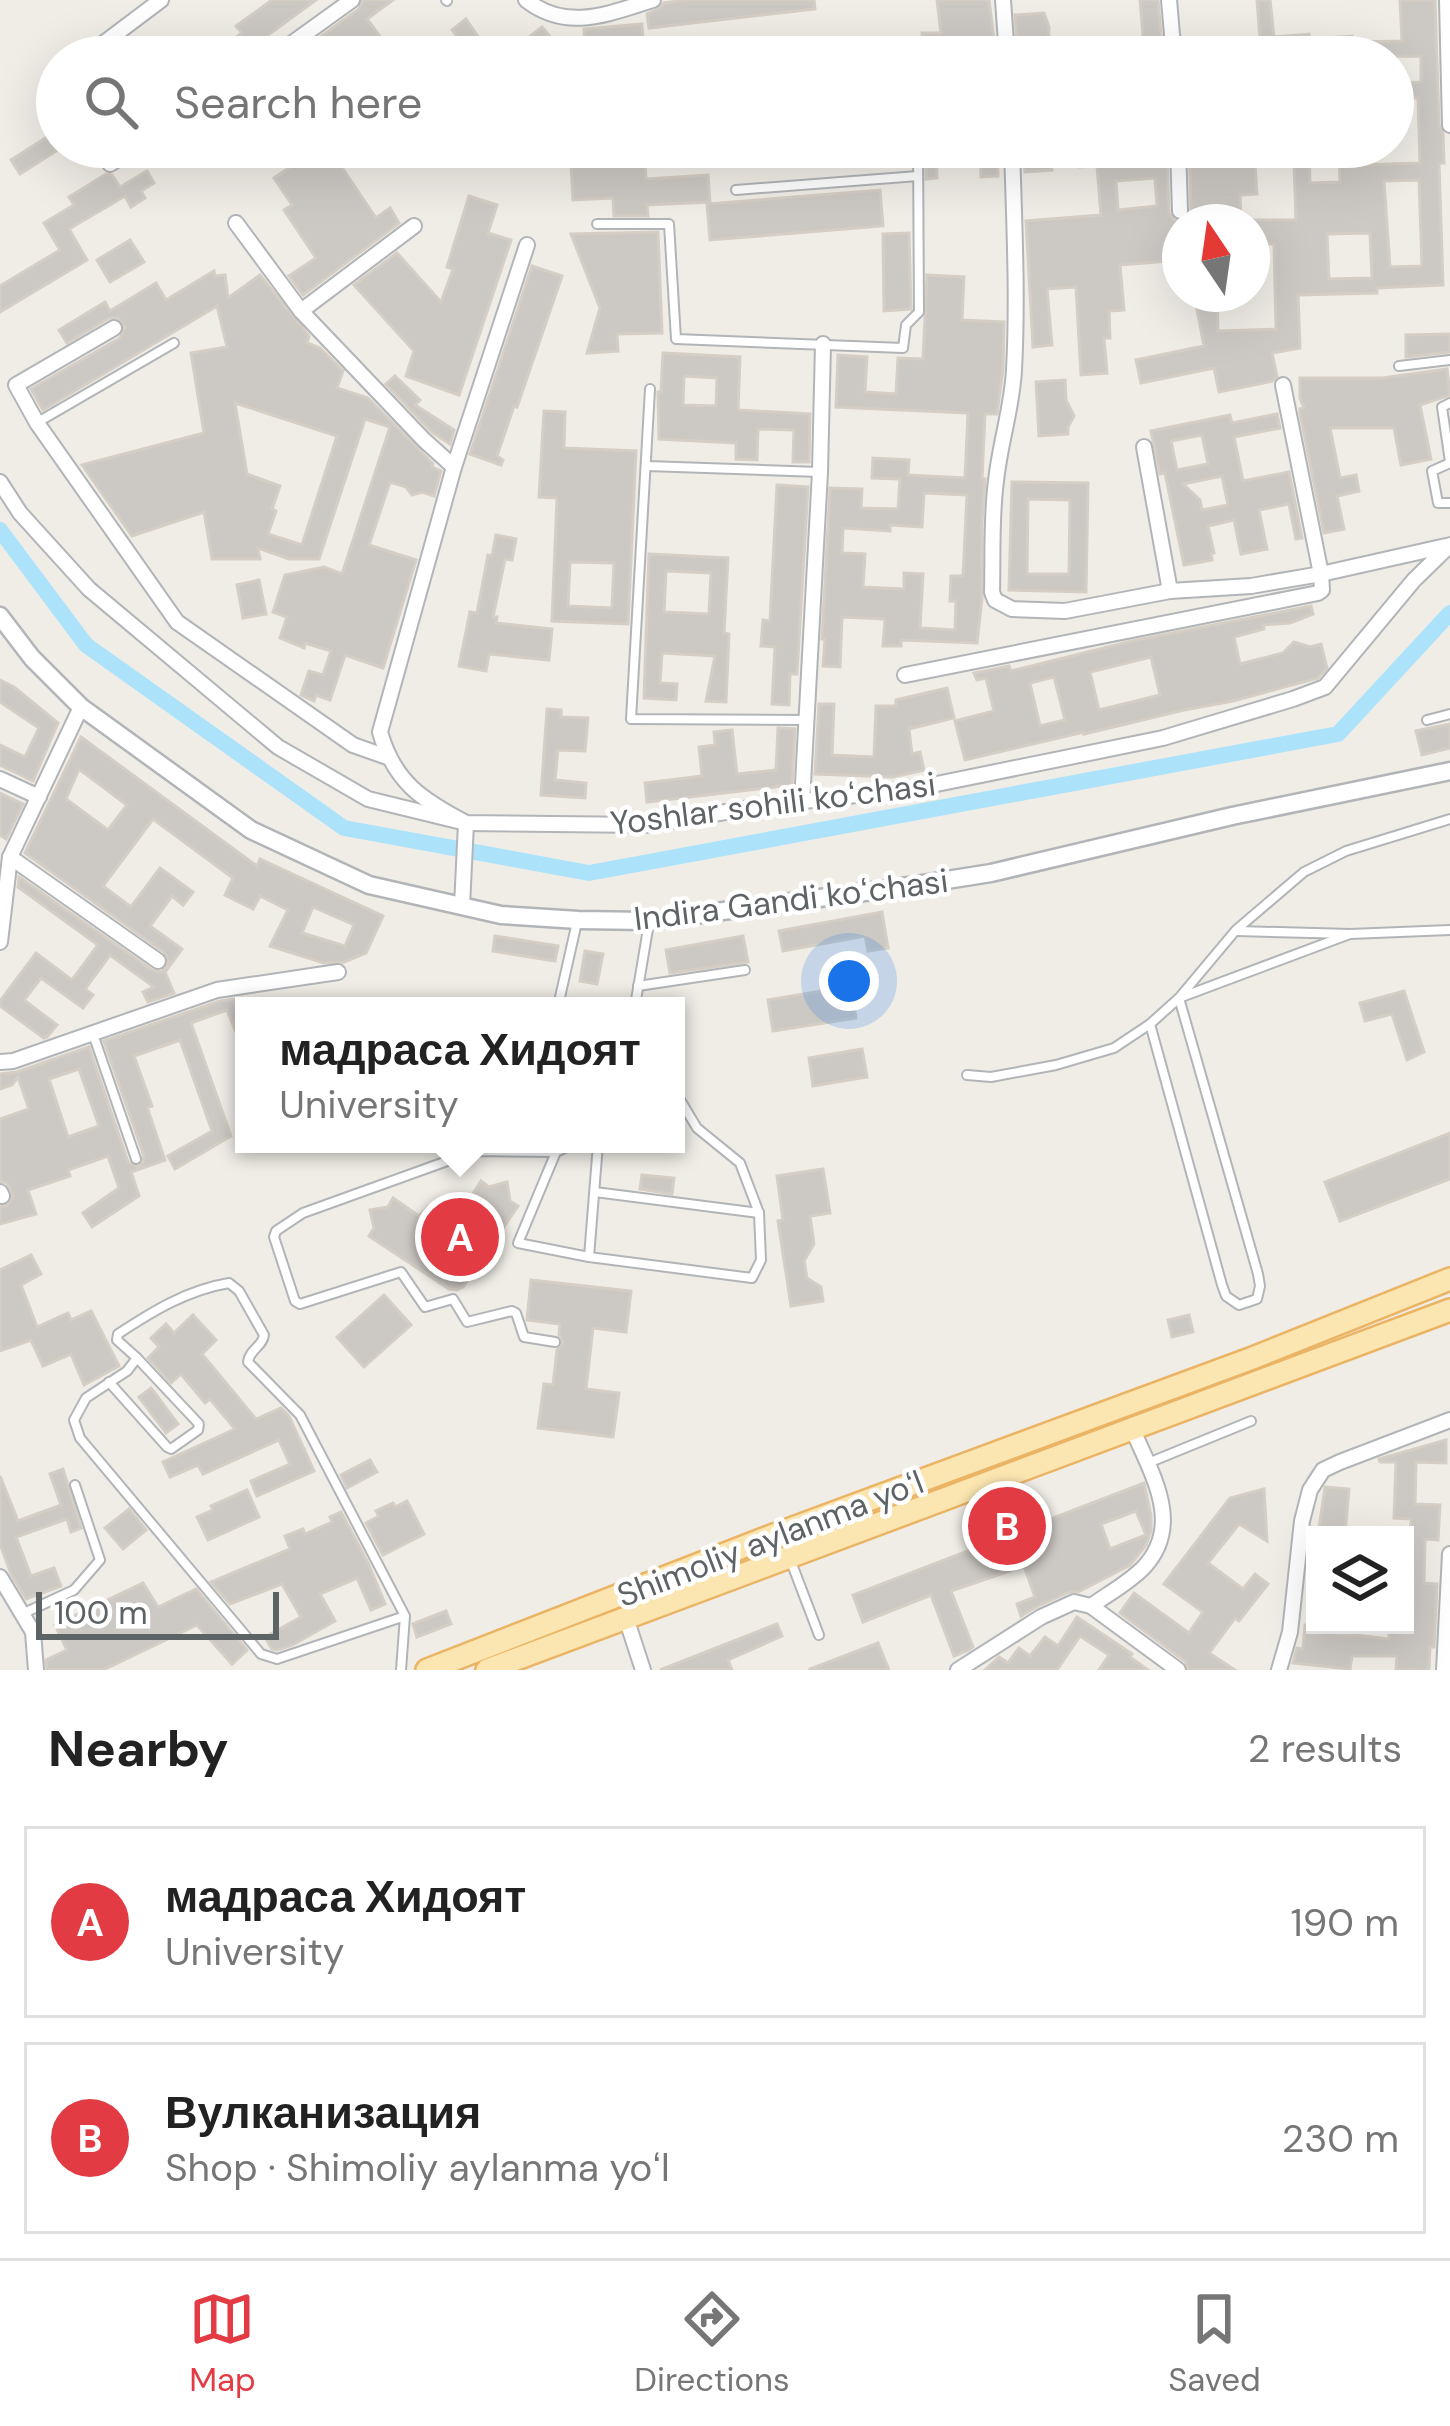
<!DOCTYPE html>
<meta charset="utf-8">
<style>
:root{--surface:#fff;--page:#f6f6f6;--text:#222;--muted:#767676;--line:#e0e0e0;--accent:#e23b44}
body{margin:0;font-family:"DM Sans",sans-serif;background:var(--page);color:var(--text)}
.controls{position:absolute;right:36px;bottom:36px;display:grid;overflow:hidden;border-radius:0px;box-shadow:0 12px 48px #0002}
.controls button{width:108px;height:108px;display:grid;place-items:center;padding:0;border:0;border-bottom:3px solid var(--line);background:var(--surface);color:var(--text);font:60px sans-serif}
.compass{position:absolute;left:1162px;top:204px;width:108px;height:108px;border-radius:50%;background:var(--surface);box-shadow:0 12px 48px #0002;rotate:347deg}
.scale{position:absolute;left:36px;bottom:30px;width:243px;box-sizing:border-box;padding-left:12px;border:6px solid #5e6366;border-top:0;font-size:33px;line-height:42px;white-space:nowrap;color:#5e6366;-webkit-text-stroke:9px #fff;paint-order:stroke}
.you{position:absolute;left:849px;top:981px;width:42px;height:42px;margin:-30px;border:9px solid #fff;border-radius:50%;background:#1a73e8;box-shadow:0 0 0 18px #1a73e833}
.badge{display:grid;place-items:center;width:78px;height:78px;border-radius:50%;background:var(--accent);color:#fff;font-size:39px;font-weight:700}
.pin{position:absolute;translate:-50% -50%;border:6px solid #fff;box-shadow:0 3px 12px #0006}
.popup{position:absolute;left:235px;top:997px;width:450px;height:156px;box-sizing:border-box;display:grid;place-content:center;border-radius:0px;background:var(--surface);filter:drop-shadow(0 3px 9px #0005);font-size:39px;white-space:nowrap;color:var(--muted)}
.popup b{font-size:45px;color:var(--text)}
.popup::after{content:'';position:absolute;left:50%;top:100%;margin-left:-24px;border:24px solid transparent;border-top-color:var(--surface)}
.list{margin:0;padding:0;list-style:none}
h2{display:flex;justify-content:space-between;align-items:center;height:156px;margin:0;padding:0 48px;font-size:51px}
h2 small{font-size:39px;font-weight:400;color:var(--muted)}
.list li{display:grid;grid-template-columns:78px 1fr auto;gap:36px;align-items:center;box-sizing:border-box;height:192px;margin:0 24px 24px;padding:0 24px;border:3px solid var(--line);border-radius:0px}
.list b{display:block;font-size:45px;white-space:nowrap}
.list p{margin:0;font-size:39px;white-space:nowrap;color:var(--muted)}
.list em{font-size:39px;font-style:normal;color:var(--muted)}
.icon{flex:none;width:66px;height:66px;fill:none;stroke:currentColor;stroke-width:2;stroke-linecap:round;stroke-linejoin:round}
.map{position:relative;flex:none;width:1450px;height:1670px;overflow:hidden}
.search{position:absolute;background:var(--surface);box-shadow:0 12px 48px #0002;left:36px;right:36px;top:36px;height:132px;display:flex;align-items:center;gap:30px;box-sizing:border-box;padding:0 42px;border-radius:66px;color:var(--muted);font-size:45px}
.sheet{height:588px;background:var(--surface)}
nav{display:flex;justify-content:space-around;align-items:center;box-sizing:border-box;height:168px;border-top:3px solid var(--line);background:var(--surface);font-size:33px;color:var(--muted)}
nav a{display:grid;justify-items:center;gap:6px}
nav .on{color:var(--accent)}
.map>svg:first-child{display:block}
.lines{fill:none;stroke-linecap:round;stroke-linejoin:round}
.canal{stroke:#ace3fb;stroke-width:16}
.building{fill:#ccc8c4;stroke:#d4cec5;stroke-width:3;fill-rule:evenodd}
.service-casing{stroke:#b2b5b8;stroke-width:12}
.minor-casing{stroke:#b2b5b8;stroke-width:18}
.tertiary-casing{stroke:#b2b5b8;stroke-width:21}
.primary-casing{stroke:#ebb465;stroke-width:26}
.service{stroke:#fff;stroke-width:8}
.minor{stroke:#fff;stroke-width:14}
.tertiary{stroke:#fff;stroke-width:16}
.primary{stroke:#fbe6b1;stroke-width:21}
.labels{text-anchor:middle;stroke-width:9;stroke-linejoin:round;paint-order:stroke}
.street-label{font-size:33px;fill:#5e6366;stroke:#fff}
</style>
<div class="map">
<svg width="1450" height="1670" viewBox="0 0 1450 1670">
<rect width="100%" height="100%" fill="#f0ede7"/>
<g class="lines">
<path class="canal" d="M0,530L86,645L344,828L589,873L1338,734L1450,613"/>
</g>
<g class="building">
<path d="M272,0H316L238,57H209L242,33L236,26Z"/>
<path d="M363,0H393L367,19L385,43L366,57H352L341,42L318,57L309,45L359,9Z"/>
<path d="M686,0H814L815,9L649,28L647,14L660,8L664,3Z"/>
<path d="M937,0H989L996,57H923L922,33H941Z"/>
<path d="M1140,0H1158L1163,57H1145Z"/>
<path d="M1257,0H1270L1274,37L1309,34L1310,39L1352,36V42L1402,41L1400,0H1435L1439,125L1443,133L1444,163H1439L1443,285L1377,288V293L1298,295L1300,348L1272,353L1277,376L1273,381L1219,392L1214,368L1141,383L1136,360L1204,346L1194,294H1217L1218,331L1276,329L1274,244H1252V220H1296L1294,163L1255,164L1257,194L1240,195L1241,222H1182L1189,217L1191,211L1189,147H1309L1310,183L1340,182L1339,147H1360V165L1420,163L1418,98H1393V83L1421,82V56L1185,57L1184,45L1260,39ZM1419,180L1422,266L1390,267L1384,181ZM1370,233L1372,278L1329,279L1327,234Z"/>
<path d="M1044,13L1049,27L1048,57H1018L1015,15Z"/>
<path d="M466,19L481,41L468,51L452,30Z"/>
<path d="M642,24L644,57H585L584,29Z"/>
<path d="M542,27L567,57H514L528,44L525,40Z"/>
<path d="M47,137L56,151L20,174L11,160Z"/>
<path d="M320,147H369L341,166L376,218L390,208L399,223L303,295L289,276L316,258L284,210L292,205L274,178Z"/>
<path d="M570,147H644L646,179L708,175L710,202L647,205L648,216H614L613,198L573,200Z"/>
<path d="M926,147H936L937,178L926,179Z"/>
<path d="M980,147H997L998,176L981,177Z"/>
<path d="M1023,147H1050L1052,170L1025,172Z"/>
<path d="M1077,147H1138L1139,162L1167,160L1169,213L1174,220L1180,222V260L1120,265L1124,310L1109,311L1110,338H1104L1107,373L1081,375L1076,287L1047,289L1052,345L1033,347L1026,221L1101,215L1097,166L1079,167ZM1155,178L1157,206L1118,210L1116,181Z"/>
<path d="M147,171L154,183L141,191L145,198L131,207L125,196L69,229L87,260L0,312V286L60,250L44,223L74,205L69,197L106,174L112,175L120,187Z"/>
<path d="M880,190L883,226L710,240L707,204Z"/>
<path d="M469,196L497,205L488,233L511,240L459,395L406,376L414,351L354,285L397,253L441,302L453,269L447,267Z"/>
<path d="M658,232L662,333L617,334L618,351L587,353L600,308L571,234Z"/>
<path d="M909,233L911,309L884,311L883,234Z"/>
<path d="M130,240L144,262L110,282L97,260Z"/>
<path d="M532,266L562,276L517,407L514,406L497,456L503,460L501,465L470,454Z"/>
<path d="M214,271L215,276L225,275L228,298L260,275L309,336L307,343L320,348L343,371L337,388L368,398L433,464L432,467L441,471L434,496L422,492L412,495L406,487L390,482L369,545L416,560L383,668L345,655L330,700L316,695L314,701L301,695L309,671L323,675L331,651L305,643L304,648L280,638L287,617L273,612L285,575L324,567L342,574L390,427L365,419L319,559H289L258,548L260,559H212L204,512L132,536L82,465L204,433L191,353L227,347L217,306L43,410L31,389L120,338L125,327L118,318H109L67,343L59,330L105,302L110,311L156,283L166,300ZM235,403L337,436L302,545L268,534L276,511L272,509L280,486L247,474Z"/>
<path d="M927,275L964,277L962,320L1004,322L1003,369L997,414H985L982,479H985L982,522V598L977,643L901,640V646H883L885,619L842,617L840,667L823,666L825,639H822L830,488L862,489L861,508L898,509L900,479L872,478L873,458L909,460L908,475L965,478L968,413L836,407L838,355L867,357L865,392L896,394L898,358L923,359ZM924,493L967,495L963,576H951L950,601H956L955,630L920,628L923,574L904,573V589L863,587L865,554L842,553L843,528L890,531V525L922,527Z"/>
<path d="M1450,334V352L1406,357V335Z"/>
<path d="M663,353L740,357L738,410L810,414L809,462H793L794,430L758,429L757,460L736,459V443L659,439L658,392H661ZM684,376L717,378L716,406L683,405Z"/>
<path d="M1447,369L1450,395L1420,405L1431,459L1401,465L1394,428H1330L1340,478L1356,475L1359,491L1337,496L1344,529L1324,533L1300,413V409L1304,408L1300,398V378H1383Z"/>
<path d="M395,376L420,400L415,405L454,430L450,444L432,432L386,384Z"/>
<path d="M1065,380L1066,400L1074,416L1068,427V434L1039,436L1036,382Z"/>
<path d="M544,411L565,412L564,448L636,451L628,624L552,621L557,498L539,497ZM570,562L614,563L612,608L568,606Z"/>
<path d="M1277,414L1280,428L1234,437L1243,481L1289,472L1302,538L1296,539L1289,504L1259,510L1267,549L1241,554L1234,520L1208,526L1214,553L1211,554L1212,560L1184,565L1165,473L1160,474L1151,431L1230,415L1232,423ZM1202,435L1208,464L1177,470L1171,441ZM1222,476L1228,505L1202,510L1200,500L1183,484Z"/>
<path d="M1012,482L1088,483L1086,592L1009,590ZM1028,499L1070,500L1069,574H1027Z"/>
<path d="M777,485L808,487L797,674H790L789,705L772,704L775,647L761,646L763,620L770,621Z"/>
<path d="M496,535L516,539L512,560L505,559L493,617H497L496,623L552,629L549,660L489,654L486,671L459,666L470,612L477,613L488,555L492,556Z"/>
<path d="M649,554L728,558L724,633L729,634L726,702L706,701L715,656L662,653L660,683L677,684L676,700L644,698ZM666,571L711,573L709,614L664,612Z"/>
<path d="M259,580L266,614L243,618L237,585Z"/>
<path d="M1311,606L1313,614L1290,623L1263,625L1264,629L1234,637L1240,664L1283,653L1294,642L1310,647L1321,644L1327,668L1318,678L1233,701L1184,710L1084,734V732L965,760L955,721L994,711L986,678L977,680L974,673L1009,666L1011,671L1132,641ZM1151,657L1160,695L1099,710L1090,672ZM1054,677L1065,720L1040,726L1030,683Z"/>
<path d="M0,680L14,687L58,723L33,781L0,765V745L25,757L39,728L0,702Z"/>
<path d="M947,688L954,718L909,729L912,754L920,752L924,770L893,777L815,774L819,704H834L832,755L874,757L876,706H896V700Z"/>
<path d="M547,709L561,710V717L588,718L585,751L558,750L555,780L586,783L585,798L541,795Z"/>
<path d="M1450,724V748L1422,755L1416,731Z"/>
<path d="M778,728L795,729L792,785L647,802L645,783L702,776L699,747L715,745L714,732L732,730L737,774L776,770Z"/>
<path d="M81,737L257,866L260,859L383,916L366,953L344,962L324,963L270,946L288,910L260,896L253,909L225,895L233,878L153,819L103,886L131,907L160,868L193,892L183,905L172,896L150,926L182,949L165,972L174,993L148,1002L143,992L154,987L110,955L85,989L93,995L83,1008L41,978L24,1000L57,1025L47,1037L44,1038L0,1006V1001L36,953L72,980L98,945L18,887L19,877L152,970L162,972L169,963L164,952L25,853ZM79,769L127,805L108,830L66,799ZM313,907L354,925L345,946L302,933Z"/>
<path d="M0,793L23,804L6,839L0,835Z"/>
<path d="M882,912L888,948L868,951L865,936L783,951L779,931Z"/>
<path d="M495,936L558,946L555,961L493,951Z"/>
<path d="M743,936L748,962L670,973L666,950Z"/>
<path d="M585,951L603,954L597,984L580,981Z"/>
<path d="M851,986L856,1018L773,1031L768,1000Z"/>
<path d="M1404,991L1424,1052L1407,1060L1392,1014L1365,1021L1360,1003Z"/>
<path d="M242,998L244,1052L227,1010L191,1023L231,1136L175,1169L168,1156L212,1131L180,1040L134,1056L152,1106L147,1107L165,1160L131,1172L139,1196L92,1227L83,1213L119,1188L108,1156L68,1170L70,1176L28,1190L36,1214L0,1224V1207L8,1205L13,1196L7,1183L0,1181V1119L29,1109L18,1077L12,1085L0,1089V1074L17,1072L89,1047L128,1162L138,1167L143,1163L144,1156L104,1041L220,1001ZM79,1069L99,1126L68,1137L49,1079Z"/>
<path d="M862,1049L867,1077L813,1086L809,1058Z"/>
<path d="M1450,1133V1179L1340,1221L1325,1182Z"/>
<path d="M823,1169L830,1213L810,1216L814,1244L804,1261L807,1278L821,1287L823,1301L791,1306L778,1221L783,1220L777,1176Z"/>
<path d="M642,1175L674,1178L672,1194L640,1189Z"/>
<path d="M481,1181L489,1187L507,1182L510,1201L518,1206L463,1287L457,1290L449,1289L369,1236L374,1228L370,1210L388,1207L393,1198L419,1216L428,1207L440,1201H454L465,1206Z"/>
<path d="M31,1255L41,1274L21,1285L37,1327L68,1313L71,1320L91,1311L119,1366L84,1385L71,1354L43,1366L31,1340L0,1351V1270Z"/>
<path d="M531,1280L631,1291L626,1332L593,1328L586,1389L619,1393L613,1437L538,1428L544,1384L553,1385L557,1350L563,1342L559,1335L560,1324L527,1320Z"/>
<path d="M384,1295L411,1325L364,1367L337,1337Z"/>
<path d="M193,1315L216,1340L202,1354L256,1419L281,1408L289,1416L314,1471L257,1496L251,1481L290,1464L279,1440L203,1474L198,1465L170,1477L163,1462L235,1429L210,1399L205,1403L181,1374L171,1383L148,1358L159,1347L151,1338L166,1324L174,1333Z"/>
<path d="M1189,1315L1193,1332L1172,1337L1168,1320Z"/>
<path d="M151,1388L178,1424L166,1433L139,1397Z"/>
<path d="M1446,1440V1463L1416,1462L1415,1504L1440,1505L1438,1540L1425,1539L1424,1583L1437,1584L1434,1647H1430L1429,1670H1396L1397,1656H1352L1350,1669L1293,1663L1297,1648L1303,1649L1305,1625H1338L1337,1633L1389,1639V1630L1406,1631L1408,1596H1405V1566H1409L1411,1519L1394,1518L1396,1462H1380L1379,1459Z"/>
<path d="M370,1460L377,1472L347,1488L341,1475Z"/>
<path d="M63,1469L81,1528L71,1532L67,1519L16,1537L31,1576L54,1568L61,1586L26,1599L11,1574L0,1544V1476L18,1521L61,1505L50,1474Z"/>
<path d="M1144,1483L1151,1516V1531L1146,1545L1130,1565L1078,1592H1069L1036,1607L1021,1616L1017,1604L1035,1597L1024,1566L951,1591L973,1647L969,1650L954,1656L931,1595L863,1622L853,1595ZM1136,1511L1146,1535L1110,1549L1101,1524Z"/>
<path d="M1325,1487L1349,1489L1345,1535H1318Z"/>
<path d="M1264,1489L1267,1541L1239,1524L1208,1563L1243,1589L1255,1574L1268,1584L1239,1621L1235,1618L1209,1653L1235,1670H1189L1185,1661L1120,1613L1134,1593L1189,1633L1203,1612L1164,1584L1230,1498Z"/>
<path d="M247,1490L259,1517L208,1540L197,1517L213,1510L211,1506Z"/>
<path d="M407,1501L424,1534L383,1555L366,1523L379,1516L376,1511L393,1503L395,1507Z"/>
<path d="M129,1509L146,1530L123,1549L105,1528Z"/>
<path d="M341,1512L368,1563L385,1604L371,1610L357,1578L320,1594L335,1621L292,1645L277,1650L272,1649L265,1637L301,1617L282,1584L230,1604L211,1582L290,1549L285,1536L303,1529L305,1534L332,1522L330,1517Z"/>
<path d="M143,1583L158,1607L196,1589L247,1650L232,1664L197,1625L103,1670H47L46,1660L67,1650L55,1625Z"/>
<path d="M446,1611L451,1624L417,1637L413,1624Z"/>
<path d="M1077,1617L1132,1654L1130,1657L1148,1670H1099L1109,1655L1080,1636L1057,1670H985L999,1657L1008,1663L1019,1648L1030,1656L1045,1637L1058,1646Z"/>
<path d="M777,1624L782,1636L728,1660L732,1670H660Z"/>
<path d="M878,1643L889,1670H810V1669Z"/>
</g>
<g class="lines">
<defs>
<g id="service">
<path d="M446,0L447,1"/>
<path d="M736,190L918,176"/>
<path d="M597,224H669L676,339L903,348L906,325L919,312L918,147"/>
<path d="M1399,366L1450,360"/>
<path d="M650,389L631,719L805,720"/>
<path d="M1450,403L1442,407L1450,462"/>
<path d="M38,422L174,343"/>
<path d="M1450,463L1432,471L1438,503H1450"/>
<path d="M647,466L819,472"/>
<path d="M1427,720L1450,714"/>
<path d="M1237,931L1350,934L1450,930"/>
<path d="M638,986L745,970"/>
<path d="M558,1006L577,922"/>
<path d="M635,1006L649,923"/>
<path d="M1150,1024L1222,1285L1226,1296L1239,1305L1257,1299L1260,1286L1258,1274L1179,998L1350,934"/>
<path d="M93,1034L136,1159"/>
<path d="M967,1075L991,1077L1056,1065L1114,1048L1150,1024L1179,998L1236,930L1304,872L1346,851L1450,819"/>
<path d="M598,1144L589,1257L752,1278L761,1260L759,1213L740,1163L697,1128L676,1093"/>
<path d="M556,1152L518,1243L589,1257"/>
<path d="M595,1192L759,1213"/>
<path d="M555,1342L524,1337L516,1313L512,1311L467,1322L453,1299L425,1307L401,1272L300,1304L295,1301L274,1237L276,1231L303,1213L475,1151L556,1152L573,1144"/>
<path d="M109,1382L167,1447L171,1449L198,1430L199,1424L137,1358"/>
<path d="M1148,1463L1251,1421"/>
<path d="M790,1559L819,1635"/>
<path d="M22,1614L74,1590L100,1560L75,1485"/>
<path d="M401,1670L405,1616L300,1415L248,1362C249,1350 263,1346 264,1335L239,1291L229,1283C187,1290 153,1311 118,1334L117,1340L137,1358L127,1371L86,1398L74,1420L80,1438L261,1654L277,1659L405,1616"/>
</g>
<g id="minor">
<path d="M526,0C567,32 607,14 653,0"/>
<path d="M1003,0L1007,57"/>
<path d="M1169,0L1174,57"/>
<path d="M1447,0L1450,125"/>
<path d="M88,55L161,0"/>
<path d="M273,57L352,0"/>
<path d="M1012,147C1014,221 1018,296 1014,370C1012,408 1000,443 996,481C991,518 993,555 992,592L995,600L1012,609L1065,611L1170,591L1251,586L1321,574L1446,546"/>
<path d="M1178,147L1180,211"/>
<path d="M110,164L137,147"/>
<path d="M236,223L301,311"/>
<path d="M414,226L301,311L424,440L454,467L380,732C394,782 422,800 466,823L462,906"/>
<path d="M114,328L16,385L37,423L177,622L353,745L387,757"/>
<path d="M1144,447L1170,591"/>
<path d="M454,467L527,245"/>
<path d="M0,482L20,513L89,589L278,747L368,799L466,823L644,825L769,805L917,788L1163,738L1293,699L1325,687L1414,580L1450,545"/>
<path d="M905,675L1318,593L1322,590L1321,574L1283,385"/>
<path d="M0,779L39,797"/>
<path d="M802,802L820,472L823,344"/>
<path d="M10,857L158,961"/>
<path d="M0,942L10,857L81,707"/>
<path d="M0,1062L13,1061L217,990L338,972"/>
<path d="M0,1192L2,1196"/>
<path d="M0,1577L33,1632L36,1670"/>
<path d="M1091,1606L1178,1670"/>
<path d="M626,1618L643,1670"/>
<path d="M958,1670L1041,1617L1074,1602L1091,1606C1108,1594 1130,1582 1144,1567C1184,1524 1151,1473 1132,1428"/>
<path d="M1279,1670L1290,1632L1302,1521L1310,1490L1323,1470L1340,1462L1450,1420"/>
<path d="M1444,1670L1450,1554"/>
</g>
<path id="tertiary" d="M0,616L32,658L81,707L251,830L369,885L501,915L578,920L649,921L909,886L991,873L1232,816L1450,771"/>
<g id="primary">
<path d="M427,1670L771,1536L1250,1359L1450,1279"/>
<path d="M487,1670L1450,1310"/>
</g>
</defs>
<use href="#service" class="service-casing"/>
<use href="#minor" class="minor-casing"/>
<use href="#tertiary" class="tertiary-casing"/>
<use href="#primary" class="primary-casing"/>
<use href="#service" class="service"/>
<use href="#minor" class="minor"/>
<use href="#tertiary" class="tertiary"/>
<use href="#primary" class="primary"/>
</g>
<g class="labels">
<g class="street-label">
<text transform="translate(773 803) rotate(-7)" y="12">Yoshlar sohili koʻchasi</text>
<text transform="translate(791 899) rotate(-7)" y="12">Indira Gandi koʻchasi</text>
<text transform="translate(770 1538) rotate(-21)" y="12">Shimoliy aylanma yoʻl</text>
</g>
</g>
</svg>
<div class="controls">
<button><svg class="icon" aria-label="layers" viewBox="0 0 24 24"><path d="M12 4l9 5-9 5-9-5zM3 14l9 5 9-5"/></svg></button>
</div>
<svg class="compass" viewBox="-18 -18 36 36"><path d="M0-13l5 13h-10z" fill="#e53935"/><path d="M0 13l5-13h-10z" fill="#767676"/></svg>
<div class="scale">100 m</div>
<div class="you"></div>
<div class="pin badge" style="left:460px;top:1237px">A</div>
<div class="popup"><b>мадраса Хидоят</b>University</div>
<div class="pin badge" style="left:1007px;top:1526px">B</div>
<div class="search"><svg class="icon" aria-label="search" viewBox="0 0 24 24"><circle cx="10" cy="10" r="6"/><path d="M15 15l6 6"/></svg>Search here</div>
</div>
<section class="sheet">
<h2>Nearby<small>2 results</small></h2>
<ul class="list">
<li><span class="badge">A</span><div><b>мадраса Хидоят</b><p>University</p></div><em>190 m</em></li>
<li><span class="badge">B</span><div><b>Вулканизация</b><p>Shop · Shimoliy aylanma yoʻl</p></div><em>230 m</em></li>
</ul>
</section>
<nav>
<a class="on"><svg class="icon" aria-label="map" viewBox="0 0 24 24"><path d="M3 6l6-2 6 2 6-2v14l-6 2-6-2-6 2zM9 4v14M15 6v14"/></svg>Map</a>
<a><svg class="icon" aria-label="directions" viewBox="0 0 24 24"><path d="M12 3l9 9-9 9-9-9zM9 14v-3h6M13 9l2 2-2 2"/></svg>Directions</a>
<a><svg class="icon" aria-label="saved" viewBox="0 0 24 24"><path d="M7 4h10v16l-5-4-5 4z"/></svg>Saved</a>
</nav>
